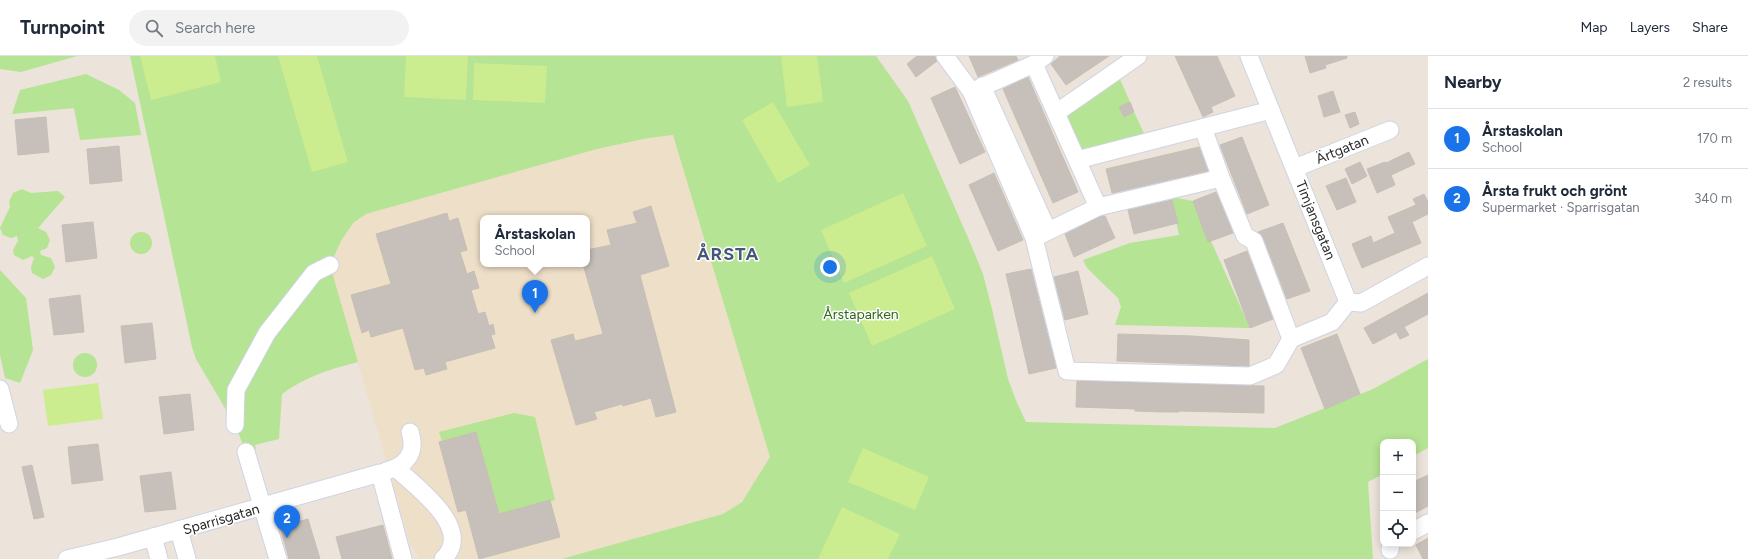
<!DOCTYPE html>
<meta charset="utf-8">
<style>
:root{--surface:#fff;--page:#f2f2f3;--text:#1f2937;--muted:#747a83;--line:#e0e1e3;--accent:#1a73e8}
body{margin:0;font-family:Figtree,sans-serif;background:var(--page);color:var(--text)}
.controls{position:absolute;right:12px;bottom:12px;display:grid;overflow:hidden;border-radius:8px;box-shadow:0 2px 10px #0003}
.controls button{width:36px;height:36px;display:grid;place-items:center;padding:0;border:0;border-bottom:1px solid var(--line);background:var(--surface);color:var(--text);font:20px sans-serif}
.you{position:absolute;left:830px;top:211px;width:14px;height:14px;margin:-10px;border:3px solid #fff;border-radius:50%;background:#1a73e8;box-shadow:0 0 0 6px #1a73e833}
.badge{display:grid;place-items:center;width:26px;height:26px;border-radius:50%;background:var(--accent);color:#fff;font-size:13px;font-weight:700}
.pin{position:absolute;translate:-50% -33px;filter:drop-shadow(0 1px 2px #0008)}
.pin::after{content:'';position:absolute;top:21px;width:14px;height:12px;background:inherit;clip-path:polygon(0 0,100% 0,50% 100%)}
.popup{position:absolute;left:480px;top:159px;width:110px;height:52px;box-sizing:border-box;display:grid;place-content:center;border-radius:8px;background:var(--surface);filter:drop-shadow(0 1px 3px #0005);font-size:13px;white-space:nowrap;color:var(--muted)}
.popup b{font-size:15px;color:var(--text)}
.popup::after{content:'';position:absolute;left:50%;top:100%;margin-left:-8px;border:8px solid transparent;border-top-color:var(--surface)}
.list{margin:0;padding:0;list-style:none}
h2{display:flex;justify-content:space-between;align-items:center;height:52px;margin:0;padding:0 16px;font-size:17px}
h2 small{font-size:13px;font-weight:400;color:var(--muted)}
.list li{display:grid;grid-template-columns:26px 1fr auto;gap:12px;align-items:center;box-sizing:border-box;height:60px;padding:0 16px;border-top:1px solid var(--line)}
.list b{display:block;font-size:15px;white-space:nowrap}
.list p{margin:0;font-size:13px;white-space:nowrap;color:var(--muted)}
.list em{font-size:13px;font-style:normal;color:var(--muted)}
.icon{flex:none;width:22px;height:22px;fill:none;stroke:currentColor;stroke-width:2;stroke-linecap:round;stroke-linejoin:round}
.map{position:relative;flex:none;width:1428px;height:503px;overflow:hidden}
header{display:flex;align-items:center;gap:24px;box-sizing:border-box;height:56px;padding:0 20px;background:var(--surface);border-bottom:1px solid var(--line)}
header strong{font-size:19px}
nav{display:flex;gap:22px;margin-inline-start:auto;font-size:14px}
.search{width:280px;height:36px;background:var(--page);display:flex;align-items:center;gap:10px;box-sizing:border-box;padding:0 14px;border-radius:22px;color:var(--muted);font-size:15px}
main{display:flex}
aside{flex:1;background:var(--surface)}
.map>svg:first-child{display:block}
.education{fill:#eedfc8;fill-rule:evenodd}
.green{fill:#b5e494}
.pitch{fill:#cbec8f}
.building{fill:#c7c0ba;stroke:#c7bfb4}
.lines{fill:none;stroke-linecap:round;stroke-linejoin:round}
.minor-casing{stroke:#cfd4e2;stroke-width:19}
.minor{stroke:#fff;stroke-width:17}
.labels{text-anchor:middle;stroke-width:3;stroke-linejoin:round;paint-order:stroke}
.street-label{font-size:14px;fill:#292929;stroke:#fff}
.park-label{font-size:14px;fill:#2e6718;stroke:#fff}
.district-label{font-size:18px;font-weight:bold;letter-spacing:1px;fill:#48557a;stroke:#fff}
</style>
<header>
<strong>Turnpoint</strong>
<div class="search"><svg class="icon" aria-label="search" viewBox="0 0 24 24"><circle cx="10" cy="10" r="6"/><path d="M15 15l6 6"/></svg>Search here</div>
<nav><a>Map</a><a>Layers</a><a>Share</a></nav>
</header>
<main>
<div class="map">
<svg width="1428" height="503" viewBox="0 0 1428 503">
<rect width="100%" height="100%" fill="#ece3da"/>
<path class="education" d="M673,79L770,401L742,446L723,458L561,503H420L410,488L330,209L341,185L353,167L366,158L597,93L648,82ZM483,162H587V208H483Z"/>
<g class="green">
<path d="M0,0H77L21,16L0,13Z"/>
<path d="M130,0H876L908,45L969,184L983,218L992,253L1008,323L1017,347L1026,366L1275,372L1373,333L1428,303V392L1413,400V386H1383V418L1368,426L1373,503H561L723,458L742,446L770,401L673,79L648,82L597,93L366,158L353,167L341,185L330,209L358,306C330,313 305,321 282,338L279,383L255,389L256,393L246,396L235,369L196,303L192,291Z"/>
<path d="M86,18L119,34L135,47L141,79L80,84L74,52L12,58L20,34Z"/>
<path d="M1119,21L1130,46L1119,51L1124,61L1134,56L1148,86L1077,104L1056,57Z"/>
<path d="M22,133L31,137L58,135L65,141L38,172L46,176L50,184L47,192L40,195L41,199L51,202L55,211L51,219L43,223L32,217L31,211L34,202L32,200L23,204L14,199L13,194L18,185L17,180L11,182L3,179L0,172L10,151L9,146L13,137Z"/>
<path d="M1171,141L1193,145L1250,272L1115,269L1121,251L1118,242L1087,212L1083,204L1130,187L1179,179Z"/>
<circle cx="141" cy="187" r="11"/>
<path d="M0,214L26,242L33,294L20,327L5,322L0,299Z"/>
<circle cx="85" cy="309" r="12"/>
<path d="M514,357L535,361L555,444L499,458L476,376L442,385L439,376Z"/>
</g>
<g class="pitch">
<path d="M140,0H215L221,26L151,44Z"/>
<path d="M278,0H317L348,106L312,116Z"/>
<path d="M406,0H468L466,44L404,41Z"/>
<path d="M781,0H817L823,46L787,51Z"/>
<path d="M474,7L547,10L545,47L473,44Z"/>
<path d="M773,46L810,109L778,127L742,64Z"/>
<path d="M903,137L927,190L844,227L821,174Z"/>
<path d="M932,200L955,253L872,290L849,237Z"/>
<path d="M98,327L103,363L48,370L43,334Z"/>
<path d="M863,392L929,421L915,454L848,426Z"/>
<path d="M842,451L900,478L888,503H818Z"/>
</g>
<g class="building">
<path d="M917,0H935L937,5L916,21L907,8Z"/>
<path d="M969,0H1016L1018,4L978,21Z"/>
<path d="M1060,0H1109L1066,29L1051,8Z"/>
<path d="M1175,0H1217L1235,40L1211,51L1213,56L1203,61Z"/>
<path d="M1305,0H1347V2L1325,9L1326,12L1310,17Z"/>
<path d="M1028,21L1078,136L1053,147L1003,33Z"/>
<path d="M955,31L985,96L960,108L931,42Z"/>
<path d="M1333,35L1340,56L1324,61L1318,40Z"/>
<path d="M1130,46L1134,56L1124,61L1119,51Z"/>
<path d="M1355,56L1359,68L1350,72L1345,59Z"/>
<path d="M46,61L49,96L18,99L15,64Z"/>
<path d="M1242,81L1269,149L1247,158L1220,89Z"/>
<path d="M119,90L122,125L90,128L87,93Z"/>
<path d="M1199,91L1208,115L1112,137L1106,113Z"/>
<path d="M1409,96L1415,108L1391,119L1395,129L1377,137L1367,113L1385,106L1386,107Z"/>
<path d="M1360,106L1367,120L1352,128L1345,113Z"/>
<path d="M994,117L1023,184L998,195L969,129Z"/>
<path d="M1346,122L1356,146L1337,154L1326,130Z"/>
<path d="M1216,136L1233,177L1208,186L1193,145Z"/>
<path d="M1424,138L1428,146V158L1412,166L1421,187L1362,212L1352,188L1371,180L1373,187L1395,177L1388,161L1416,149L1413,143Z"/>
<path d="M1172,144L1178,167L1134,178L1128,154Z"/>
<path d="M651,150L669,210L640,219L676,356L656,361L651,342L623,350L622,348L594,356L597,363L576,369L551,284L573,278L575,285L603,278L583,208H587V194L611,189L607,174L637,167L633,156Z"/>
<path d="M447,157L449,165L458,162L467,194L460,196L467,218L474,215L479,232L471,234L478,258L485,256L489,270L493,268L495,278L491,279L495,292L445,306L447,313L426,319L424,312L415,314L403,272L371,281L369,274L362,277L351,239L391,228L376,178Z"/>
<path d="M1101,160H1105L1115,182L1074,201L1065,178Z"/>
<path d="M93,166L97,202L66,206L62,169Z"/>
<path d="M1283,167L1310,235L1287,243L1263,181L1258,176Z"/>
<path d="M1247,195L1273,263L1250,272L1224,204Z"/>
<path d="M1031,213L1056,312L1029,318L1006,218Z"/>
<path d="M1078,215L1088,258L1065,264L1054,221Z"/>
<path d="M1428,237V258L1404,271L1409,279L1400,283L1396,276L1373,288L1364,272Z"/>
<path d="M80,239L84,276L54,279L49,243Z"/>
<path d="M152,267L156,303L125,307L121,270Z"/>
<path d="M1118,278L1192,280L1249,284V310L1117,305Z"/>
<path d="M1337,278L1360,338L1325,353L1301,292Z"/>
<path d="M1077,325L1264,330V357L1179,355V356H1163L1135,355V353L1076,351Z"/>
<path d="M190,338L194,374L164,378L159,341Z"/>
<path d="M476,376L499,458L550,444L560,481L479,503L466,454L458,456L439,386Z"/>
<path d="M98,388L103,424L72,428L68,391Z"/>
<path d="M32,409L44,461L34,463L22,411Z"/>
<path d="M171,416L176,453L145,456L140,420Z"/>
<path d="M1428,419V450L1413,458V426Z"/>
<path d="M308,463L320,503H289L280,471Z"/>
<path d="M383,469L392,503H342L336,481Z"/>
<path d="M1428,482V503H1423L1416,489Z"/>
</g>
<g class="lines">
<defs>
<g id="minor">
<path d="M945,0L971,35L1034,182L1067,315L1250,320L1276,309L1291,283L1332,266L1348,246"/>
<path d="M1249,0L1348,246L1361,247L1428,210"/>
<path d="M1034,8L1098,151"/>
<path d="M982,30L1048,175"/>
<path d="M973,35L1034,8L1045,0"/>
<path d="M1056,57L1138,0"/>
<path d="M1203,72L1221,122L1245,180L1254,185L1291,283"/>
<path d="M1077,104L1271,54"/>
<path d="M1295,112L1390,74"/>
<path d="M1034,182L1098,151L1221,122"/>
<path d="M0,333L9,368"/>
<path d="M235,369L236,334L267,277L314,217L330,209"/>
<path d="M246,396L278,503"/>
<path d="M397,413C416,431 475,473 443,503"/>
<path d="M386,415C406,410 417,397 410,376"/>
<path d="M179,474L187,503"/>
<path d="M1413,475L1428,467"/>
<path d="M153,481L159,503"/>
<path d="M1390,494L1391,488"/>
<path d="M67,503L118,491L380,417L403,503"/>
</g>
</defs>
<use href="#minor" class="minor-casing"/>
<use href="#minor" class="minor"/>
</g>
<g class="labels">
<g class="street-label">
<text transform="translate(1342 93) rotate(-22)" y="5">Ärtgatan</text>
<text transform="translate(1316 164) rotate(68)" y="5">Timjansgatan</text>
<text transform="translate(221 463) rotate(-16)" y="5">Sparrisgatan</text>
</g>
<g class="park-label">
<text x="861" y="263">Årstaparken</text>
</g>
<g class="district-label">
<text x="728" y="204">ÅRSTA</text>
</g>
</g>
</svg>
<div class="controls">
<button>+</button>
<button>−</button>
<button><svg class="icon" aria-label="locate" viewBox="0 0 24 24"><circle cx="12" cy="12" r="6"/><path d="M12 2v4M12 18v4M2 12h4M18 12h4"/></svg></button>
</div>
<div class="you"></div>
<div class="pin badge" style="left:535px;top:257px">1</div>
<div class="popup"><b>Årstaskolan</b>School</div>
<div class="pin badge" style="left:287px;top:482px">2</div>
</div>
<aside>
<h2>Nearby<small>2 results</small></h2>
<ul class="list">
<li><span class="badge">1</span><div><b>Årstaskolan</b><p>School</p></div><em>170 m</em></li>
<li><span class="badge">2</span><div><b>Årsta frukt och grönt</b><p>Supermarket · Sparrisgatan</p></div><em>340 m</em></li>
</ul>
</aside>
</main>
